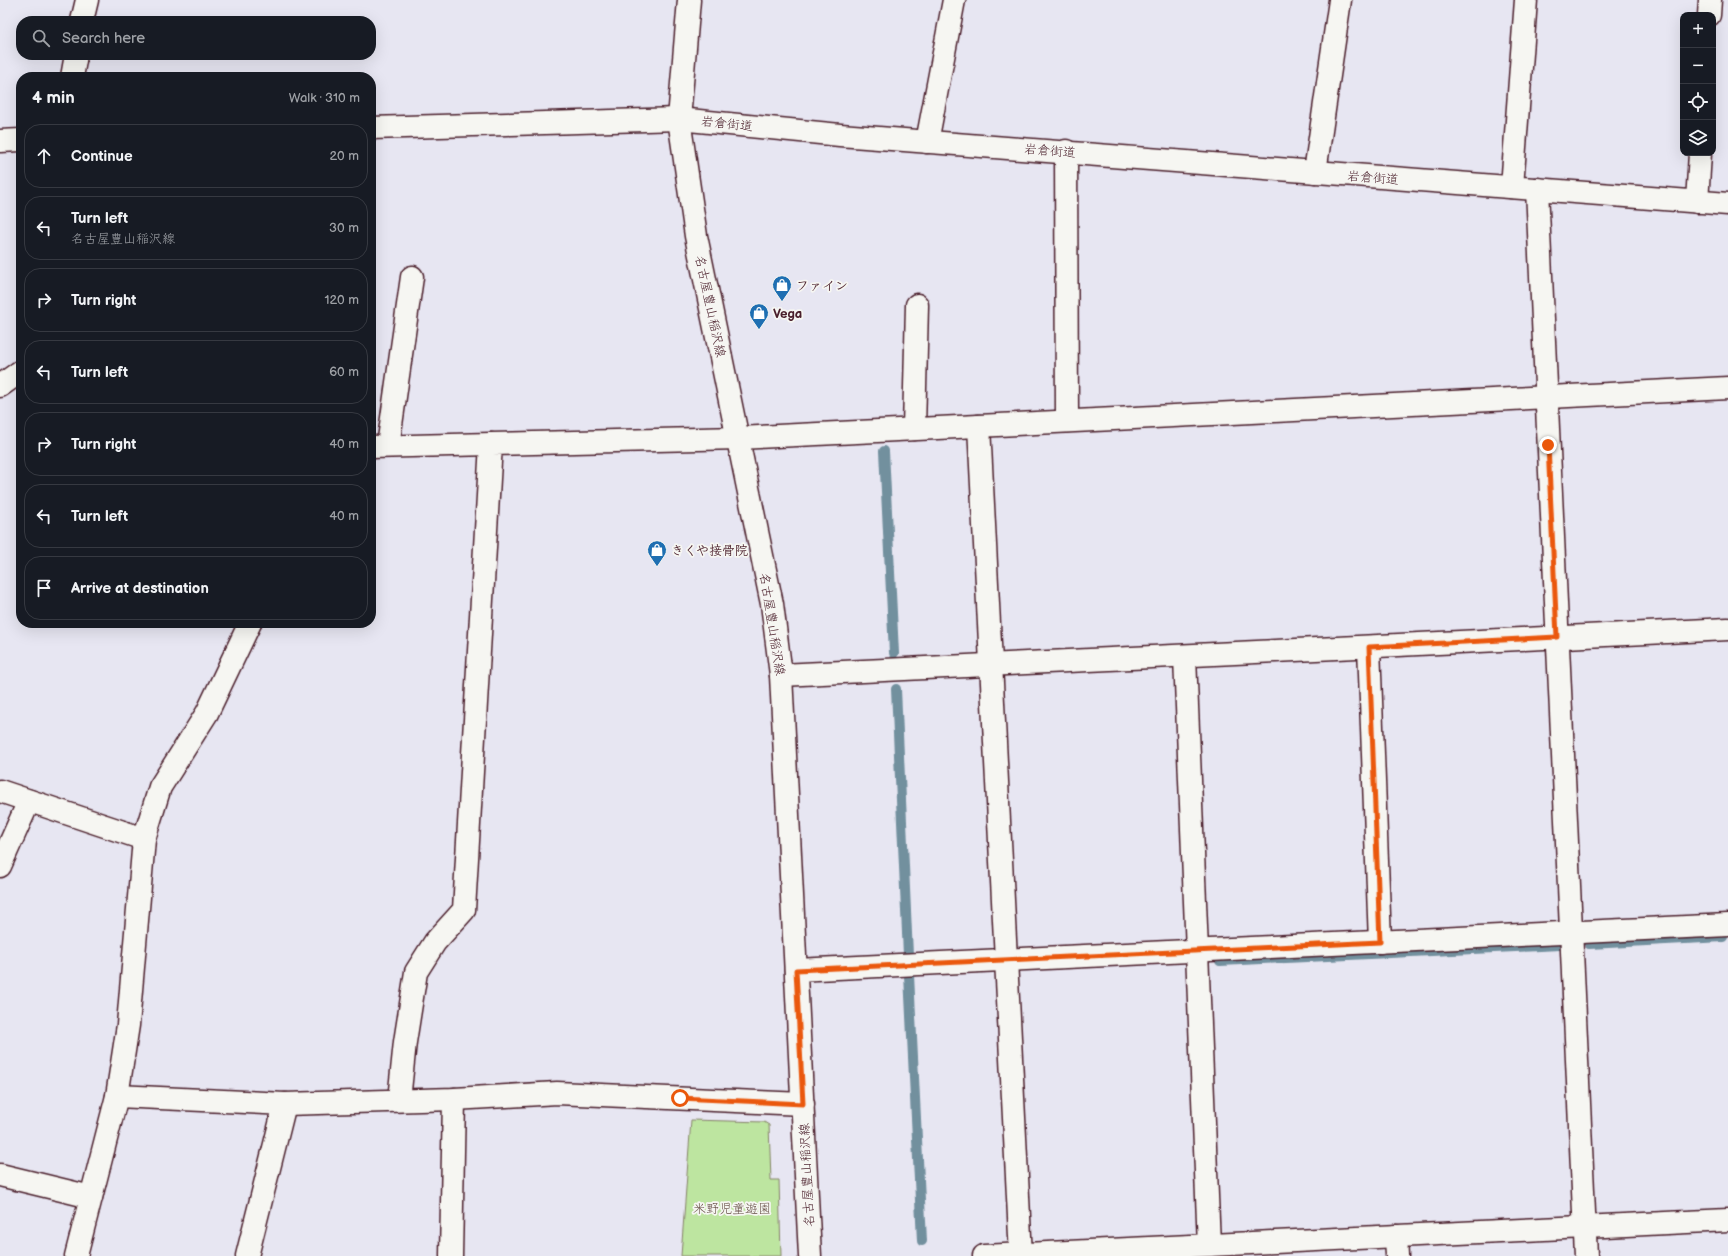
<!DOCTYPE html>
<meta charset="utf-8">
<style>
:root{--surface:#171b24;--page:#242831;--text:#f1f3f6;--muted:#9ea1a6;--line:#363941}
body{margin:0;font-family:"Balsamiq Sans","Klee One",sans-serif;background:var(--page);color:var(--text)}
.controls{position:absolute;right:12px;top:12px;display:grid;overflow:hidden;border-radius:8px;box-shadow:0 4px 16px #0002}
.controls button{width:36px;height:36px;display:grid;place-items:center;padding:0;border:0;border-bottom:1px solid var(--line);background:var(--surface);color:var(--text);font:20px sans-serif}
.stop{position:absolute;width:12px;height:12px;margin:-9px;border:3px solid #ea580c;border-radius:50%;background:#fff}
.stop.end{background:#ea580c;border-color:#fff;box-shadow:0 1px 4px #0008}
.list{margin:0;padding:0;list-style:none}
h2{display:flex;justify-content:space-between;align-items:center;height:52px;margin:0;padding:0 16px;font-size:17px}
h2 small{font-size:13px;font-weight:400;color:var(--muted)}
.list li{display:grid;grid-template-columns:26px 1fr auto;gap:12px;align-items:center;box-sizing:border-box;height:64px;margin:0 8px 8px;padding:0 8px;border:1px solid var(--line);border-radius:16px}
.list b{display:block;font-size:15px;white-space:nowrap}
.list p{margin:0;font-size:13px;white-space:nowrap;color:var(--muted)}
.list em{font-size:13px;font-style:normal;color:var(--muted)}
.icon{flex:none;width:22px;height:22px;fill:none;stroke:currentColor;stroke-width:2;stroke-linecap:round;stroke-linejoin:round}
.map{position:relative;flex:none;width:1728px;height:1256px;overflow:hidden}
.search{position:absolute;background:var(--surface);box-shadow:0 4px 16px #0002;left:16px;top:16px;width:360px;height:44px;display:flex;align-items:center;gap:10px;box-sizing:border-box;padding:0 14px;border-radius:16px;color:var(--muted);font-size:15px}
.panel{position:absolute;background:var(--surface);box-shadow:0 4px 16px #0002;left:16px;top:72px;width:360px;height:556px;border-radius:16px}
.map>svg:first-child{display:block}
.green{fill:#bde5a0;stroke:#848266}
.lines{fill:none;stroke-linecap:round;stroke-linejoin:round}
.stream{stroke:#72909e;stroke-width:10}
.minor-casing{stroke:#4a1f2b;stroke-width:25}
.major-casing{stroke:#4a1f2b;stroke-width:25}
.minor{stroke:#f6f6f2;stroke-width:22}
.major{stroke:#f6f6f2;stroke-width:22}
.route{stroke:#ea580c;stroke-width:5}
.labels{text-anchor:middle;stroke-width:3.5;stroke-linejoin:round;paint-order:stroke}
.street-label{font-size:13px;fill:#4a1f2b;stroke:#f6f6f2}
.poi-label{font-size:13px;font-weight:bold;fill:#4a1f2b;stroke:#f6f6f2;text-anchor:start}
.park-label{font-size:13px;fill:#675048;stroke:#f6f6f2}
</style>
<div class="map">
<svg width="1728" height="1256" viewBox="0 0 1728 1256">
<rect width="100%" height="100%" fill="#e7e6f2"/>
<filter id="ink" filterUnits="userSpaceOnUse"><feTurbulence type="fractalNoise" baseFrequency=".025" numOctaves="2"/><feDisplacementMap in="SourceGraphic" scale="8" xChannelSelector="R" yChannelSelector="G"/><feConvolveMatrix kernelMatrix="1 2 1 2 8 2 1 2 1" color-interpolation-filters="sRGB"/></filter>
<g filter="url(#ink)">
<path class="green" d="M691,1120L764,1122L769,1125L771,1180H779L781,1256H681Z"/>
<g class="lines">
<g class="stream">
<path d="M884,451L894,653"/>
<path d="M896,689L908,955"/>
<path d="M1589,944L1723,937"/>
<path d="M1220,961L1560,945"/>
<path d="M909,975L922,1241"/>
</g>
<defs>
<g id="minor">
<path d="M1709,15L1710,0"/>
<path d="M82,21L87,0"/>
<path d="M72,77L76,55"/>
<path d="M371,128L679,119L840,135L1728,204"/>
<path d="M0,141L21,140"/>
<path d="M927,142L954,0"/>
<path d="M1066,151L1067,421"/>
<path d="M1315,172L1340,0"/>
<path d="M1512,187L1526,0"/>
<path d="M1537,189L1586,1256"/>
<path d="M1697,202L1700,153"/>
<path d="M0,386L21,371"/>
<path d="M979,426L1021,1256"/>
<path d="M914,429L917,305"/>
<path d="M388,446L412,277"/>
<path d="M371,447L491,444"/>
<path d="M1369,647L1380,942"/>
<path d="M1185,657L1209,1245"/>
<path d="M781,675L1728,629"/>
<path d="M0,791L144,839"/>
<path d="M0,866L29,801"/>
<path d="M796,970L1728,925"/>
<path d="M117,1096L285,1104L454,1099L557,1093L803,1104"/>
<path d="M399,1100L405,1042L416,972L435,942L464,910L491,444L739,438L1728,388"/>
<path d="M0,1175L91,1197"/>
<path d="M1396,1236L1397,1256"/>
<path d="M76,1256L117,1096L128,1025L144,839L160,787L207,713L250,623"/>
<path d="M247,1256L285,1104"/>
<path d="M451,1256L454,1099"/>
<path d="M984,1256L1728,1220"/>
</g>
<path id="major" d="M689,0L679,119L696,236L772,604L781,675L810,1256"/>
</defs>
<use href="#minor" class="minor-casing"/>
<use href="#major" class="major-casing"/>
<use href="#minor" class="minor"/>
<use href="#major" class="major"/>
</g>
</g>
<g class="lines" filter="url(#ink)">
<path class="route" d="M680,1098L803,1104L796,970L1380,942L1369,647L1557,637L1548,445"/>
</g>
<defs>
<symbol id="shop-pin" viewBox="-11 -11 22 30"><path d="M0 17L-7.5 6A9.5 9.5 0 1 1 7.5 6Z" fill="#1f6fb2" stroke="#f6f6f2"/><path d="M-5-2.5h2.3a2.7 3.5 0 0 1 5.4 0H5L5.5 6h-11ZM-1.5-2.5h3a1.5 2.3 0 0 0-3 0Z" fill="#fff"/></symbol>
</defs>
<g fill-rule="evenodd">
<use href="#shop-pin" x="771" y="274" width="22" height="30"/>
<use href="#shop-pin" x="748" y="302" width="22" height="30"/>
<use href="#shop-pin" x="646" y="539" width="22" height="30"/>
</g>
<g class="labels">
<g class="street-label">
<text transform="translate(727 123) rotate(6)" y="5">岩倉街道</text>
<text transform="translate(1050 150) rotate(4)" y="5">岩倉街道</text>
<text transform="translate(1373 177) rotate(4)" y="5">岩倉街道</text>
<text transform="translate(711 306) rotate(78)" y="5">名古屋豊山稲沢線</text>
<text transform="translate(773 624) rotate(81)" y="5">名古屋豊山稲沢線</text>
<text transform="translate(806 1175) rotate(-93)" y="5">名古屋豊山稲沢線</text>
</g>
<g class="poi-label">
<text x="796" y="290">ファイン</text>
<text x="773" y="318">Vega</text>
<text x="671" y="555">きくや接骨院</text>
</g>
<g class="park-label">
<text x="732" y="1213">米野児童遊園</text>
</g>
</g>
</svg>
<div class="controls">
<button>+</button>
<button>−</button>
<button><svg class="icon" aria-label="locate" viewBox="0 0 24 24"><circle cx="12" cy="12" r="6"/><path d="M12 2v4M12 18v4M2 12h4M18 12h4"/></svg></button>
<button><svg class="icon" aria-label="layers" viewBox="0 0 24 24"><path d="M12 4l9 5-9 5-9-5zM3 14l9 5 9-5"/></svg></button>
</div>
<div class="stop" style="left:680px;top:1098px"></div>
<div class="stop end" style="left:1548px;top:445px"></div>
<div class="search"><svg class="icon" aria-label="search" viewBox="0 0 24 24"><circle cx="10" cy="10" r="6"/><path d="M15 15l6 6"/></svg>Search here</div>
<section class="panel">
<h2>4 min<small>Walk · 310 m</small></h2>
<ul class="list">
<li><svg class="icon" aria-label="ahead" viewBox="0 0 24 24"><path d="M12 20V5M6 11l6-6 6 6"/></svg><div><b>Continue</b></div><em>20 m</em></li>
<li><svg class="icon" aria-label="left" viewBox="0 0 24 24"><path d="M17 20v-9H6M10 6l-5 5 5 5"/></svg><div><b>Turn left</b><p>名古屋豊山稲沢線</p></div><em>30 m</em></li>
<li><svg class="icon" aria-label="right" viewBox="0 0 24 24"><path d="M7 20v-9h11M14 6l5 5-5 5"/></svg><div><b>Turn right</b></div><em>120 m</em></li>
<li><svg class="icon" aria-label="left" viewBox="0 0 24 24"><path d="M17 20v-9H6M10 6l-5 5 5 5"/></svg><div><b>Turn left</b></div><em>60 m</em></li>
<li><svg class="icon" aria-label="right" viewBox="0 0 24 24"><path d="M7 20v-9h11M14 6l5 5-5 5"/></svg><div><b>Turn right</b></div><em>40 m</em></li>
<li><svg class="icon" aria-label="left" viewBox="0 0 24 24"><path d="M17 20v-9H6M10 6l-5 5 5 5"/></svg><div><b>Turn left</b></div><em>40 m</em></li>
<li><svg class="icon" aria-label="arrive" viewBox="0 0 24 24"><path d="M6 21V4h12l-3 4 3 4H6"/></svg><div><b>Arrive at destination</b></div></li>
</ul>
</section>
</div>
